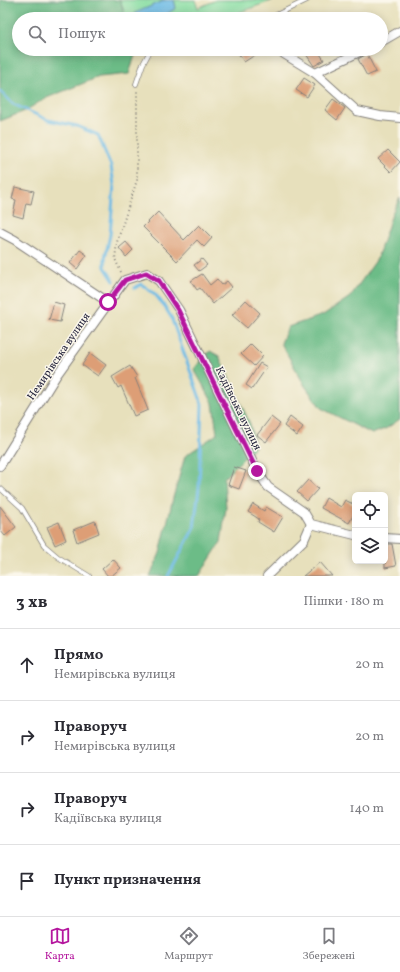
<!DOCTYPE html>
<html lang="uk">
<meta charset="utf-8">
<style>
:root{--surface:#fff;--page:#f2f2f3;--text:#2b2b33;--muted:#7c7c81;--line:#e1e1e2;--accent:#b5179e}
body{margin:0;font-family:Vollkorn,serif;background:var(--page);color:var(--text)}
.controls{position:absolute;right:12px;bottom:12px;display:grid;overflow:hidden;border-radius:6px;box-shadow:0 2px 10px #0003}
.controls button{width:36px;height:36px;display:grid;place-items:center;padding:0;border:0;border-bottom:1px solid var(--line);background:var(--surface);color:var(--text);font:20px sans-serif}
.stop{position:absolute;width:12px;height:12px;margin:-9px;border:3px solid #b5179e;border-radius:50%;background:#fff}
.stop.end{background:#b5179e;border-color:#fff;box-shadow:0 1px 4px #0008}
.list{margin:0;padding:0;list-style:none}
h2{display:flex;justify-content:space-between;align-items:center;height:52px;margin:0;padding:0 16px;font-size:17px}
h2 small{font-size:13px;font-weight:400;color:var(--muted)}
.list li{display:grid;grid-template-columns:26px 1fr auto;gap:12px;align-items:center;box-sizing:border-box;height:72px;padding:0 16px;border-top:1px solid var(--line)}
.list b{display:block;font-size:15px;white-space:nowrap}
.list p{margin:0;font-size:13px;white-space:nowrap;color:var(--muted)}
.list em{font-size:13px;font-style:normal;color:var(--muted)}
.icon{flex:none;width:22px;height:22px;fill:none;stroke:currentColor;stroke-width:2;stroke-linecap:round;stroke-linejoin:round}
.map{position:relative;flex:none;width:400px;height:576px;overflow:hidden}
.search{position:absolute;background:var(--surface);box-shadow:0 2px 10px #0003;left:12px;right:12px;top:12px;height:44px;display:flex;align-items:center;gap:10px;box-sizing:border-box;padding:0 14px;border-radius:22px;color:var(--muted);font-size:15px}
.sheet{height:340px;background:var(--surface)}
nav{display:flex;justify-content:space-around;align-items:center;box-sizing:border-box;height:56px;border-top:1px solid var(--line);background:var(--surface);font-size:11px;color:var(--muted)}
nav a{display:grid;justify-items:center;gap:2px}
nav .on{color:var(--accent)}
.map>svg:first-child{display:block}
.green{fill:#85dda1;stroke:#54806e}
.forest{fill:#6cbc87;stroke:#476f61}
.water{fill:#6abae5;stroke:#466e90}
.lines{fill:none;stroke-linecap:round;stroke-linejoin:round}
.stream{stroke:#6abae5;stroke-width:3}
.building{fill:#dd9e76}
.service-casing{stroke:#84817c;stroke-width:5.5}
.minor-casing{stroke:#84817c;stroke-width:10}
.path{stroke:#84817c;stroke-width:2;stroke-dasharray:1 3;stroke-linecap:butt}
.service{stroke:#fff;stroke-width:4}
.minor{stroke:#fff;stroke-width:8}
.route{stroke:#b5179e;stroke-width:5}
.labels{text-anchor:middle;stroke-width:3;stroke-linejoin:round;paint-order:stroke}
.street-label{font-size:11px;fill:#22223b;stroke:#fbf7ec}
</style>
<div class="map">
<svg width="400" height="576" viewBox="0 0 400 576">
<rect width="100%" height="100%" fill="#fbf7ec"/>
<filter id="ink" filterUnits="userSpaceOnUse"><feTurbulence type="fractalNoise" baseFrequency=".025" numOctaves="2"/><feDisplacementMap in="SourceGraphic" scale="8" xChannelSelector="R" yChannelSelector="G"/><feConvolveMatrix kernelMatrix="1 2 1 2 8 2 1 2 1" color-interpolation-filters="sRGB"/></filter>
<filter id="wash" filterUnits="userSpaceOnUse"><feTurbulence type="fractalNoise" baseFrequency=".012" numOctaves="4" result="noise"/><feDisplacementMap in="SourceGraphic" scale="16" xChannelSelector="R" yChannelSelector="G"/><feGaussianBlur stdDeviation="0.9" result="paint"/><feColorMatrix in="noise" values="0 0 0 0 0 0 0 0 0 0 0 0 0 0 0 0 0 1.4 0 .05"/><feComposite in="paint" operator="in"/></filter>
<g filter="url(#wash)">
<rect width="100%" height="100%" fill="#e7e0bc"/>
<g class="green">
<path d="M120,0H166L136,13L137,19H126Z"/>
<path d="M174,0H195L198,8L216,0H274L229,16H192L184,19H159L176,8Z"/>
</g>
<g class="forest">
<path d="M0,0H120L126,19H19V49H135L136,52L129,74L99,77L44,99L25,111L0,121Z"/>
<path d="M400,198V419L387,428L372,434L321,408L305,386L281,343L288,327L323,315L350,297L377,259L393,211Z"/>
<path d="M210,351L219,356L250,424L255,447L224,478L226,508L221,542L199,576H150L160,553L173,498L185,456L217,434L213,403L194,369Z"/>
</g>
<path class="water" d="M166,0H174L176,8L159,19H137L135,13Z"/>
<g class="lines">
<g class="stream">
<path d="M0,91L13,104L48,120L77,126L98,135L111,166L114,185L110,235L105,258V267L114,281"/>
<path d="M135,288L141,284L155,294L165,307L171,317L202,404L199,488L194,528L168,576"/>
</g>
</g>
<g id="blocks">
<g class="building">
<path d="M244,49H251L255,55L244,62L238,53Z"/>
<path d="M313,49H317L324,60L314,66L306,54Z"/>
<path d="M367,54L376,72L367,76L358,59Z"/>
<path d="M304,78L315,85L307,97L296,90Z"/>
<path d="M333,99L345,108L337,120L325,110Z"/>
<path d="M388,150L400,162L391,172L378,159Z"/>
<path d="M15,187L34,191L31,204L26,203L23,218L13,215L16,200L12,199Z"/>
<path d="M158,212L184,240L199,225L212,238L204,247L197,240L177,261L143,227Z"/>
<path d="M126,242L133,250L126,257L119,248Z"/>
<path d="M80,250L87,255L77,269L70,263Z"/>
<path d="M202,259L207,265L199,271L194,265Z"/>
<path d="M202,274L210,285L217,279L222,285L227,281L232,287L213,304L200,288L197,290L191,281Z"/>
<path d="M246,300L260,313L247,328L232,315Z"/>
<path d="M54,302L64,305L60,322L49,320Z"/>
<path d="M251,344L263,356L254,366L241,354Z"/>
<path d="M90,353L106,365L98,376L82,365Z"/>
<path d="M260,363L267,367L252,389L246,385Z"/>
<path d="M130,366L137,377L135,378L148,410L134,416L121,386L118,388L112,377Z"/>
<path d="M271,417L280,424L266,442L257,435Z"/>
<path d="M290,417L303,427L297,436L284,426Z"/>
<path d="M234,467L246,471L239,489L228,485Z"/>
<path d="M308,480L318,489L307,501L297,492Z"/>
<path d="M326,498L341,507L345,500L355,505V512L349,523L321,508Z"/>
<path d="M253,504L264,511L266,507L283,517L274,532L258,522L259,519L248,512Z"/>
<path d="M0,506L16,527L5,536L0,530Z"/>
<path d="M95,521L99,533L77,542L73,530Z"/>
<path d="M59,522L66,540L55,545L47,527Z"/>
<path d="M385,544H392L396,566L385,568Z"/>
<path d="M113,559L121,568L111,576H108L102,569Z"/>
<path d="M320,562L332,576H303Z"/>
</g>
</g>
</g>
<g filter="url(#ink)">
<use href="#blocks" fill-opacity="0" stroke="#84817c" stroke-width="1"/>
<g class="lines">
<defs>
<g id="service">
<path d="M268,19L307,0"/>
<path d="M136,84L143,64L151,49"/>
<path d="M0,488L22,508L44,545L58,557L89,576"/>
</g>
<g id="minor">
<path d="M381,42L400,31"/>
<path d="M366,49L315,73L357,111L380,116L400,118"/>
<path d="M284,54L315,73"/>
<path d="M0,232L15,240L108,302"/>
<path d="M0,466L56,376L125,280L147,273L159,281L179,310L257,471L268,487L304,512L311,524L355,535"/>
<path d="M385,538L400,539"/>
<path d="M267,576L304,540L311,524"/>
</g>
</defs>
<use href="#service" class="service-casing"/>
<use href="#minor" class="minor-casing"/>
<path class="path" d="M121,272L115,259L117,242L137,180V91"/>
<use href="#service" class="service"/>
<use href="#minor" class="minor"/>
</g>
</g>
<g class="lines" filter="url(#ink)">
<path class="route" d="M108,302L125,280L146,273L159,281L178,310L257,471"/>
</g>
<g class="labels">
<g class="street-label">
<text transform="translate(58 356) rotate(-56)" y="4">Немирівська вулиця</text>
<text transform="translate(239 408) rotate(64)" y="4">Кадіївська вулиця</text>
</g>
</g>
</svg>
<div class="controls">
<button><svg class="icon" aria-label="locate" viewBox="0 0 24 24"><circle cx="12" cy="12" r="6"/><path d="M12 2v4M12 18v4M2 12h4M18 12h4"/></svg></button>
<button><svg class="icon" aria-label="layers" viewBox="0 0 24 24"><path d="M12 4l9 5-9 5-9-5zM3 14l9 5 9-5"/></svg></button>
</div>
<div class="stop" style="left:108px;top:302px"></div>
<div class="stop end" style="left:257px;top:471px"></div>
<div class="search"><svg class="icon" aria-label="search" viewBox="0 0 24 24"><circle cx="10" cy="10" r="6"/><path d="M15 15l6 6"/></svg>Пошук</div>
</div>
<section class="sheet">
<h2>3 хв<small>Пішки · 180 m</small></h2>
<ul class="list">
<li><svg class="icon" aria-label="ahead" viewBox="0 0 24 24"><path d="M12 20V5M6 11l6-6 6 6"/></svg><div><b>Прямо</b><p>Немирівська вулиця</p></div><em>20 m</em></li>
<li><svg class="icon" aria-label="right" viewBox="0 0 24 24"><path d="M7 20v-9h11M14 6l5 5-5 5"/></svg><div><b>Праворуч</b><p>Немирівська вулиця</p></div><em>20 m</em></li>
<li><svg class="icon" aria-label="right" viewBox="0 0 24 24"><path d="M7 20v-9h11M14 6l5 5-5 5"/></svg><div><b>Праворуч</b><p>Кадіївська вулиця</p></div><em>140 m</em></li>
<li><svg class="icon" aria-label="arrive" viewBox="0 0 24 24"><path d="M6 21V4h12l-3 4 3 4H6"/></svg><div><b>Пункт призначення</b></div></li>
</ul>
</section>
<nav>
<a class="on"><svg class="icon" aria-label="map" viewBox="0 0 24 24"><path d="M3 6l6-2 6 2 6-2v14l-6 2-6-2-6 2zM9 4v14M15 6v14"/></svg>Карта</a>
<a><svg class="icon" aria-label="directions" viewBox="0 0 24 24"><path d="M12 3l9 9-9 9-9-9zM9 14v-3h6M13 9l2 2-2 2"/></svg>Маршрут</a>
<a><svg class="icon" aria-label="saved" viewBox="0 0 24 24"><path d="M7 4h10v16l-5-4-5 4z"/></svg>Збережені</a>
</nav>
